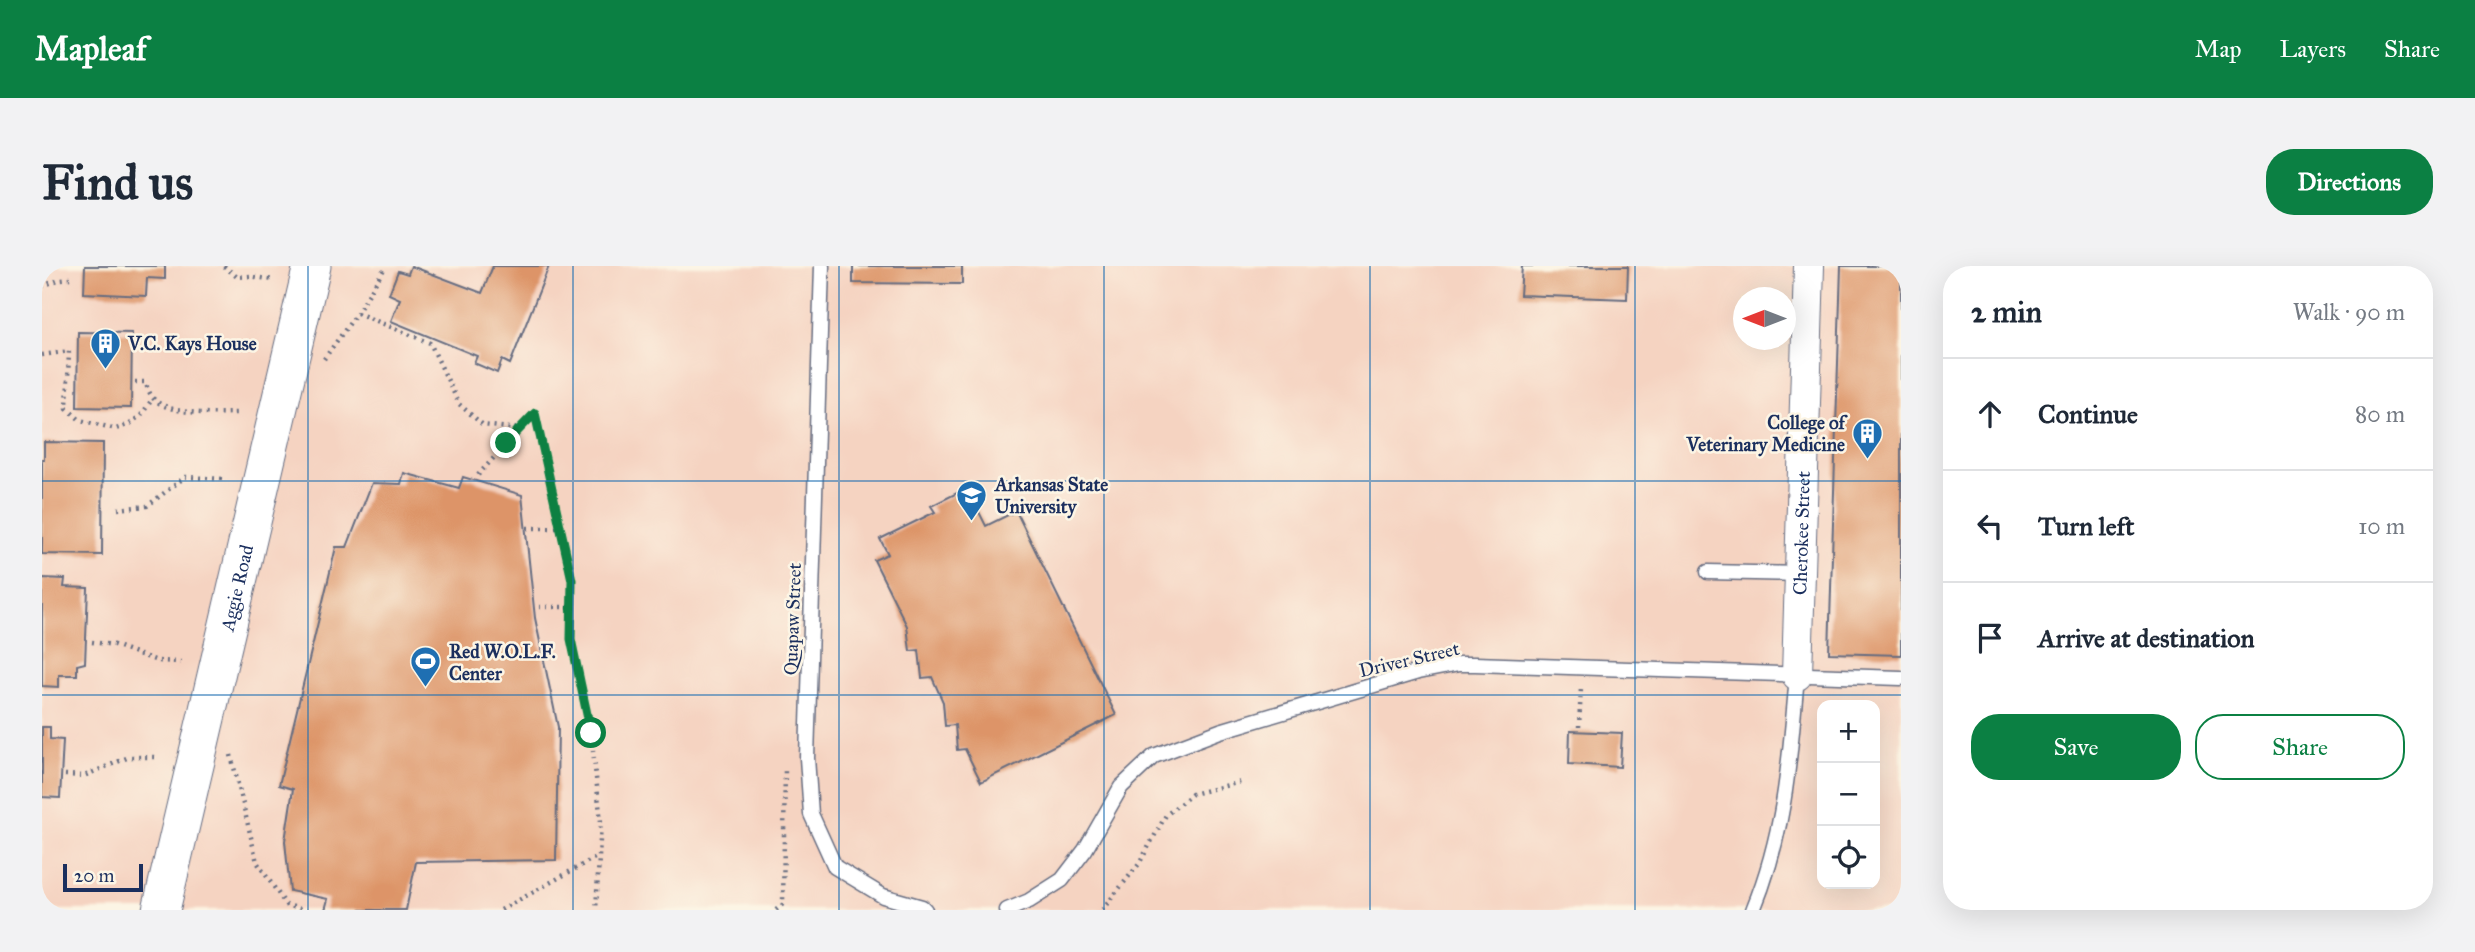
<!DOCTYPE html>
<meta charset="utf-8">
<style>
:root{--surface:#fff;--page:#f2f2f3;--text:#1f2937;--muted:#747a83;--line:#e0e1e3;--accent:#0b8043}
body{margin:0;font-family:"IM FELL Great Primer",serif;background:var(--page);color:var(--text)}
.controls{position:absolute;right:21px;bottom:21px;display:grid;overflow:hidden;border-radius:14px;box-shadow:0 7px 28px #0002}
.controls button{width:63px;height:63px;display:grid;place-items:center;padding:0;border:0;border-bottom:2px solid var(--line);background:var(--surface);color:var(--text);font:35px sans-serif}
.compass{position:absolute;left:1691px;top:21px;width:63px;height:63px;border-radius:50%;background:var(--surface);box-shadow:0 7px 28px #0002;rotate:270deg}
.scale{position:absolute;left:21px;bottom:18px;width:80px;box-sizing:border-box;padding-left:7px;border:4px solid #1b2f5e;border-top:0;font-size:19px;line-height:24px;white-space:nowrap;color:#1b2f5e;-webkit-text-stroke:5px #fcf5e5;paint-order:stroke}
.stop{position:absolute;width:21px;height:21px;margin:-16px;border:5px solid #0b8043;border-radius:50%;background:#fff}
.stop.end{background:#0b8043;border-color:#fff;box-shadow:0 2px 7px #0008}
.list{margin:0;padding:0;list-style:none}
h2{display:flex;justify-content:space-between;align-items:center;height:91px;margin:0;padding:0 28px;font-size:30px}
h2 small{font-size:23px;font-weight:400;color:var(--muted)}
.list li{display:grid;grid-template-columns:46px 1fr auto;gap:21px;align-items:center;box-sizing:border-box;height:112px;padding:0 28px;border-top:2px solid var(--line)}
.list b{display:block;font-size:26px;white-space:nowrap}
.list em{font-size:23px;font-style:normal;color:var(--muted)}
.actions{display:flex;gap:14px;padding:21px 28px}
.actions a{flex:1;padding:16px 0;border:2px solid var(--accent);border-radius:28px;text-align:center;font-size:24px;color:var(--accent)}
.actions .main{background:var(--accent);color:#fff}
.icon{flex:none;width:38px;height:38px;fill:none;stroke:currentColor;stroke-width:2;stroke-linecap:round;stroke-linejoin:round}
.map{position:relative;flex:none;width:1859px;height:644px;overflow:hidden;border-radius:28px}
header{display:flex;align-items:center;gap:42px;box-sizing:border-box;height:98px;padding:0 35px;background:var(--accent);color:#fff}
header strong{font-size:33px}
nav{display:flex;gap:38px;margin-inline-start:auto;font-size:24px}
.intro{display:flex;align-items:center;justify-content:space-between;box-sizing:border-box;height:168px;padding:0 42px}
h1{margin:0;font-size:49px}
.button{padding:18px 32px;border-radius:28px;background:var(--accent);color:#fff;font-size:24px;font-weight:700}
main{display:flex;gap:42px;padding:0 42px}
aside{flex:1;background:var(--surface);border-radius:28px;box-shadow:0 7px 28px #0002}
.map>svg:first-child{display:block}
.built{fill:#f5d3c1;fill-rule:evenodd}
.building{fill:#dd9467}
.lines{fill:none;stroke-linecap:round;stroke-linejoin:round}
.service-casing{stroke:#666c80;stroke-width:17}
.minor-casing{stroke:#666c80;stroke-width:32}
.tertiary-casing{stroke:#666c80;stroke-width:39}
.path{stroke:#666c80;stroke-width:4.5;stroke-dasharray:2 5;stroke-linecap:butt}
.service{stroke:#fff;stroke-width:14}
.minor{stroke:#fff;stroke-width:30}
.tertiary{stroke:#fff;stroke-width:37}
.route{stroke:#0b8043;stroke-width:9}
.grid{fill:none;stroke:#1f6fb2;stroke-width:2;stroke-opacity:0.55}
.labels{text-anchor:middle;stroke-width:5;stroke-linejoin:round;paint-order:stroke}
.poi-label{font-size:19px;font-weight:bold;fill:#1b2f5e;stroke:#fcf5e5;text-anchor:start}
.street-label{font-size:19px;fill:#1b2f5e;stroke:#fcf5e5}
</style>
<header>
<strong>Mapleaf</strong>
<nav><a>Map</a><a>Layers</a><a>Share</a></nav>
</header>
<div class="intro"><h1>Find us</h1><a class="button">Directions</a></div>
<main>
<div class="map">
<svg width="1859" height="644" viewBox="0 0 1859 644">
<rect width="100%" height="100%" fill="#fcf5e5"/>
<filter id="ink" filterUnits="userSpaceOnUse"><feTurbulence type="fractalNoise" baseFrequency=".0143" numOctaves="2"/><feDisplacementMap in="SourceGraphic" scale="14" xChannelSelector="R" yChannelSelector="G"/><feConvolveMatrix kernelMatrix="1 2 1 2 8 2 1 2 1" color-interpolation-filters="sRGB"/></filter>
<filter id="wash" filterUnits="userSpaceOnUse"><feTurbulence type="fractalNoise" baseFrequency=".00686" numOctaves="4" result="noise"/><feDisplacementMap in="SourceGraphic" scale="28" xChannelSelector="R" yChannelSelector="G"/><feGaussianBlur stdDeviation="1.57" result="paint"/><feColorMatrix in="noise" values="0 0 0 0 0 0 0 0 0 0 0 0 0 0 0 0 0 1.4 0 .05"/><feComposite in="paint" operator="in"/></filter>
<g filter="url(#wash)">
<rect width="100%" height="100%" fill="#f2debf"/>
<path class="built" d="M0,0H1859V644H0ZM1702,32H1744V74H1702ZM1780,439H1833V618H1780Z"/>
<g id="blocks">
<g class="building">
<path d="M43,0H123V13L105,12L104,30L42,27Z"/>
<path d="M369,0L440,27L451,0H507L468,98L460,94L455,107L432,97L435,90L349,55L358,33L347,28L356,5L366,8Z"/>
<path d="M811,0H920V18L811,17Z"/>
<path d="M1480,0H1586L1585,33L1478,29Z"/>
<path d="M1799,0H1859V389L1787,387Z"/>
<path d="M36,66L90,67L89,142L35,141Z"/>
<path d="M2,176L61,177L60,289L0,288V193H2Z"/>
<path d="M362,207L417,222L421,211L480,229L493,352L516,461L514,594L374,596L364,644H283L286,633L248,625L243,575L251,523L237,519L294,281H305L330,217L359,218Z"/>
<path d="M925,222L944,260L974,245L1074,449L939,516L923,483L915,484L913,459L903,460L901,436L890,411L880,412L877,384L868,385L865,360L832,294L846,288L838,273L893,246L889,240Z"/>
<path d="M0,312L23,313L22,321L46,322L43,397L35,399V409H17V421L0,420Z"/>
<path d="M0,461H8V473L21,474L18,532L0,531Z"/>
<path d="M1528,465L1580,467L1578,501L1527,498Z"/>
</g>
</g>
</g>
<g filter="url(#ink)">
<use href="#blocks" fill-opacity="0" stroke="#666c80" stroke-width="2"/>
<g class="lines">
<defs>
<g id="service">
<path d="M780,0L765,492L769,548L793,601L841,630L880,641L883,644"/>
<path d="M1666,306L1758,308"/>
<path d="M965,644L987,635L1020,614L1043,584L1079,521L1112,490L1178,465L1376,406L1417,398H1433L1859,412"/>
<path d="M1711,644C1743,567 1748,492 1755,409"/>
</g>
<g id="minor">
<path id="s1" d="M1755,409L1767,0"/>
</g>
<g id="tertiary">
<path id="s2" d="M119,644L270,0"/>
</g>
</defs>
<use href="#service" class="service-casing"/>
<use href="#minor" class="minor-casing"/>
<use href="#tertiary" class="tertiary-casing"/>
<g class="path">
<path d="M182,0L195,11L208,10L231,14"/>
<path d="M0,20L19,13L28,12"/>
<path d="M315,47L388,77L417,138L441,159L477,163"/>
<path d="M0,89L27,85L25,142L38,154L74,163L88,158L100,148L111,132"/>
<path d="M282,93L315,47L344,0"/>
<path d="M93,116H103C106,123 108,130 114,135C134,150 173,147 197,147"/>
<path d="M493,147L529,314V373L549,467L559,556L554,644"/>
<path d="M436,209L493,147"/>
<path d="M76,243L105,240L143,211L181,213"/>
<path d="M485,262H519"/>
<path d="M497,341H529"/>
<path d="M50,376L72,379L115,395L139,396"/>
<path d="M1537,461L1539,422"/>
<path d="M189,489L215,596L244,639L263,644"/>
<path d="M23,509L42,510L87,491H117"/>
<path d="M459,644L556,590"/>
<path d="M734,644L741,638L743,501"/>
<path d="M1060,644L1097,598L1124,549L1150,528L1203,515"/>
</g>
<use href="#service" class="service"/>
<use href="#minor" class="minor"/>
<use href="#tertiary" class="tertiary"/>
</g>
</g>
<g class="lines" filter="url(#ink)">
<path class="route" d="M464,177L493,147L530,314L529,373L549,467"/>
</g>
<path class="grid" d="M266,0V644M531,0V644M797,0V644M1062,0V644M1328,0V644M1593,0V644M0,215H1859M0,429H1859"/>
<defs>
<symbol id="building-pin" viewBox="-11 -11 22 30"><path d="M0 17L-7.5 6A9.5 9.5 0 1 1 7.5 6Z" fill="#1f6fb2" stroke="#fcf5e5"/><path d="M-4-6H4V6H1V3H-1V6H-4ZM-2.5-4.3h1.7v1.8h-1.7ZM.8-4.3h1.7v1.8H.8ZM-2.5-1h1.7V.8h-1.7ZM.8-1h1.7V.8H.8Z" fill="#fff"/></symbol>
<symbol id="university-pin" viewBox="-11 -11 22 30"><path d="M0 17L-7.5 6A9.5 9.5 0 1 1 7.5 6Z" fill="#1f6fb2" stroke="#fcf5e5"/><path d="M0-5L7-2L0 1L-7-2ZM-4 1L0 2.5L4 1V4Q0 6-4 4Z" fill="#fff"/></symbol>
<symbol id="stadium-pin" viewBox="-11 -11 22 30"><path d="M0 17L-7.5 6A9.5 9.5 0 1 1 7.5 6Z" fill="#1f6fb2" stroke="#fcf5e5"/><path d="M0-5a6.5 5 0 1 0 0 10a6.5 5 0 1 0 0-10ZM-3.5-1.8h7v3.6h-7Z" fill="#fff"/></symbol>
</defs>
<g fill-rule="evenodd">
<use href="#building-pin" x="46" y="60" width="35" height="47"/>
<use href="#building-pin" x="1808" y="150" width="35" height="47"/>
<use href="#university-pin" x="912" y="212" width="35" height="47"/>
<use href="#stadium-pin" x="366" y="378" width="35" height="47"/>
</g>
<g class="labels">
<g class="poi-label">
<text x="86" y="84">V.C. Kays House</text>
<text x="1803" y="163" text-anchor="end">College of<tspan x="1803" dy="22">Veterinary Medicine</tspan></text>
<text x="953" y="225">Arkansas State<tspan x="953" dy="22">University</tspan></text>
<text x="407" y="392">Red W.O.L.F.<tspan x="407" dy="22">Center</tspan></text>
</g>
<g class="street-label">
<text dy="7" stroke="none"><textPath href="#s1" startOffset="142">Cherokee Street</textPath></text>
<text dy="7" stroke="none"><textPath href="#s2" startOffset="331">Aggie Road</textPath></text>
<text transform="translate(750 353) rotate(-88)" y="7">Quapaw Street</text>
<text transform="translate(1367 393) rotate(-13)" y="7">Driver Street</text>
</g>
</g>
</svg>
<div class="controls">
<button>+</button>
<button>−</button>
<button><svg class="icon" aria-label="locate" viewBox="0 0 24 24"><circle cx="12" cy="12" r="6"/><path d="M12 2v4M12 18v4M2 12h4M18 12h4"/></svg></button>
</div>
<svg class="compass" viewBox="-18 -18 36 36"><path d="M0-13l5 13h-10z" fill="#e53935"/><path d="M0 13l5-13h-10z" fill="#747a83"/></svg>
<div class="scale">20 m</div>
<div class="stop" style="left:549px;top:467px"></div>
<div class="stop end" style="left:464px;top:177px"></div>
</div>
<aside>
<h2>2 min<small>Walk · 90 m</small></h2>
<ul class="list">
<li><svg class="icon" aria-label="ahead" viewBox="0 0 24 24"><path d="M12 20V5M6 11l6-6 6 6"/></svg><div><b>Continue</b></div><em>80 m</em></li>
<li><svg class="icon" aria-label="left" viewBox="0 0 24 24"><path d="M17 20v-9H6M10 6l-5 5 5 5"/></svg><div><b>Turn left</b></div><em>10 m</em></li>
<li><svg class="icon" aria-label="arrive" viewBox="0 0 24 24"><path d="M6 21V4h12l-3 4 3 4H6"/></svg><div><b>Arrive at destination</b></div></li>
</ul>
<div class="actions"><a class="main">Save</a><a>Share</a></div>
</aside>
</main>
